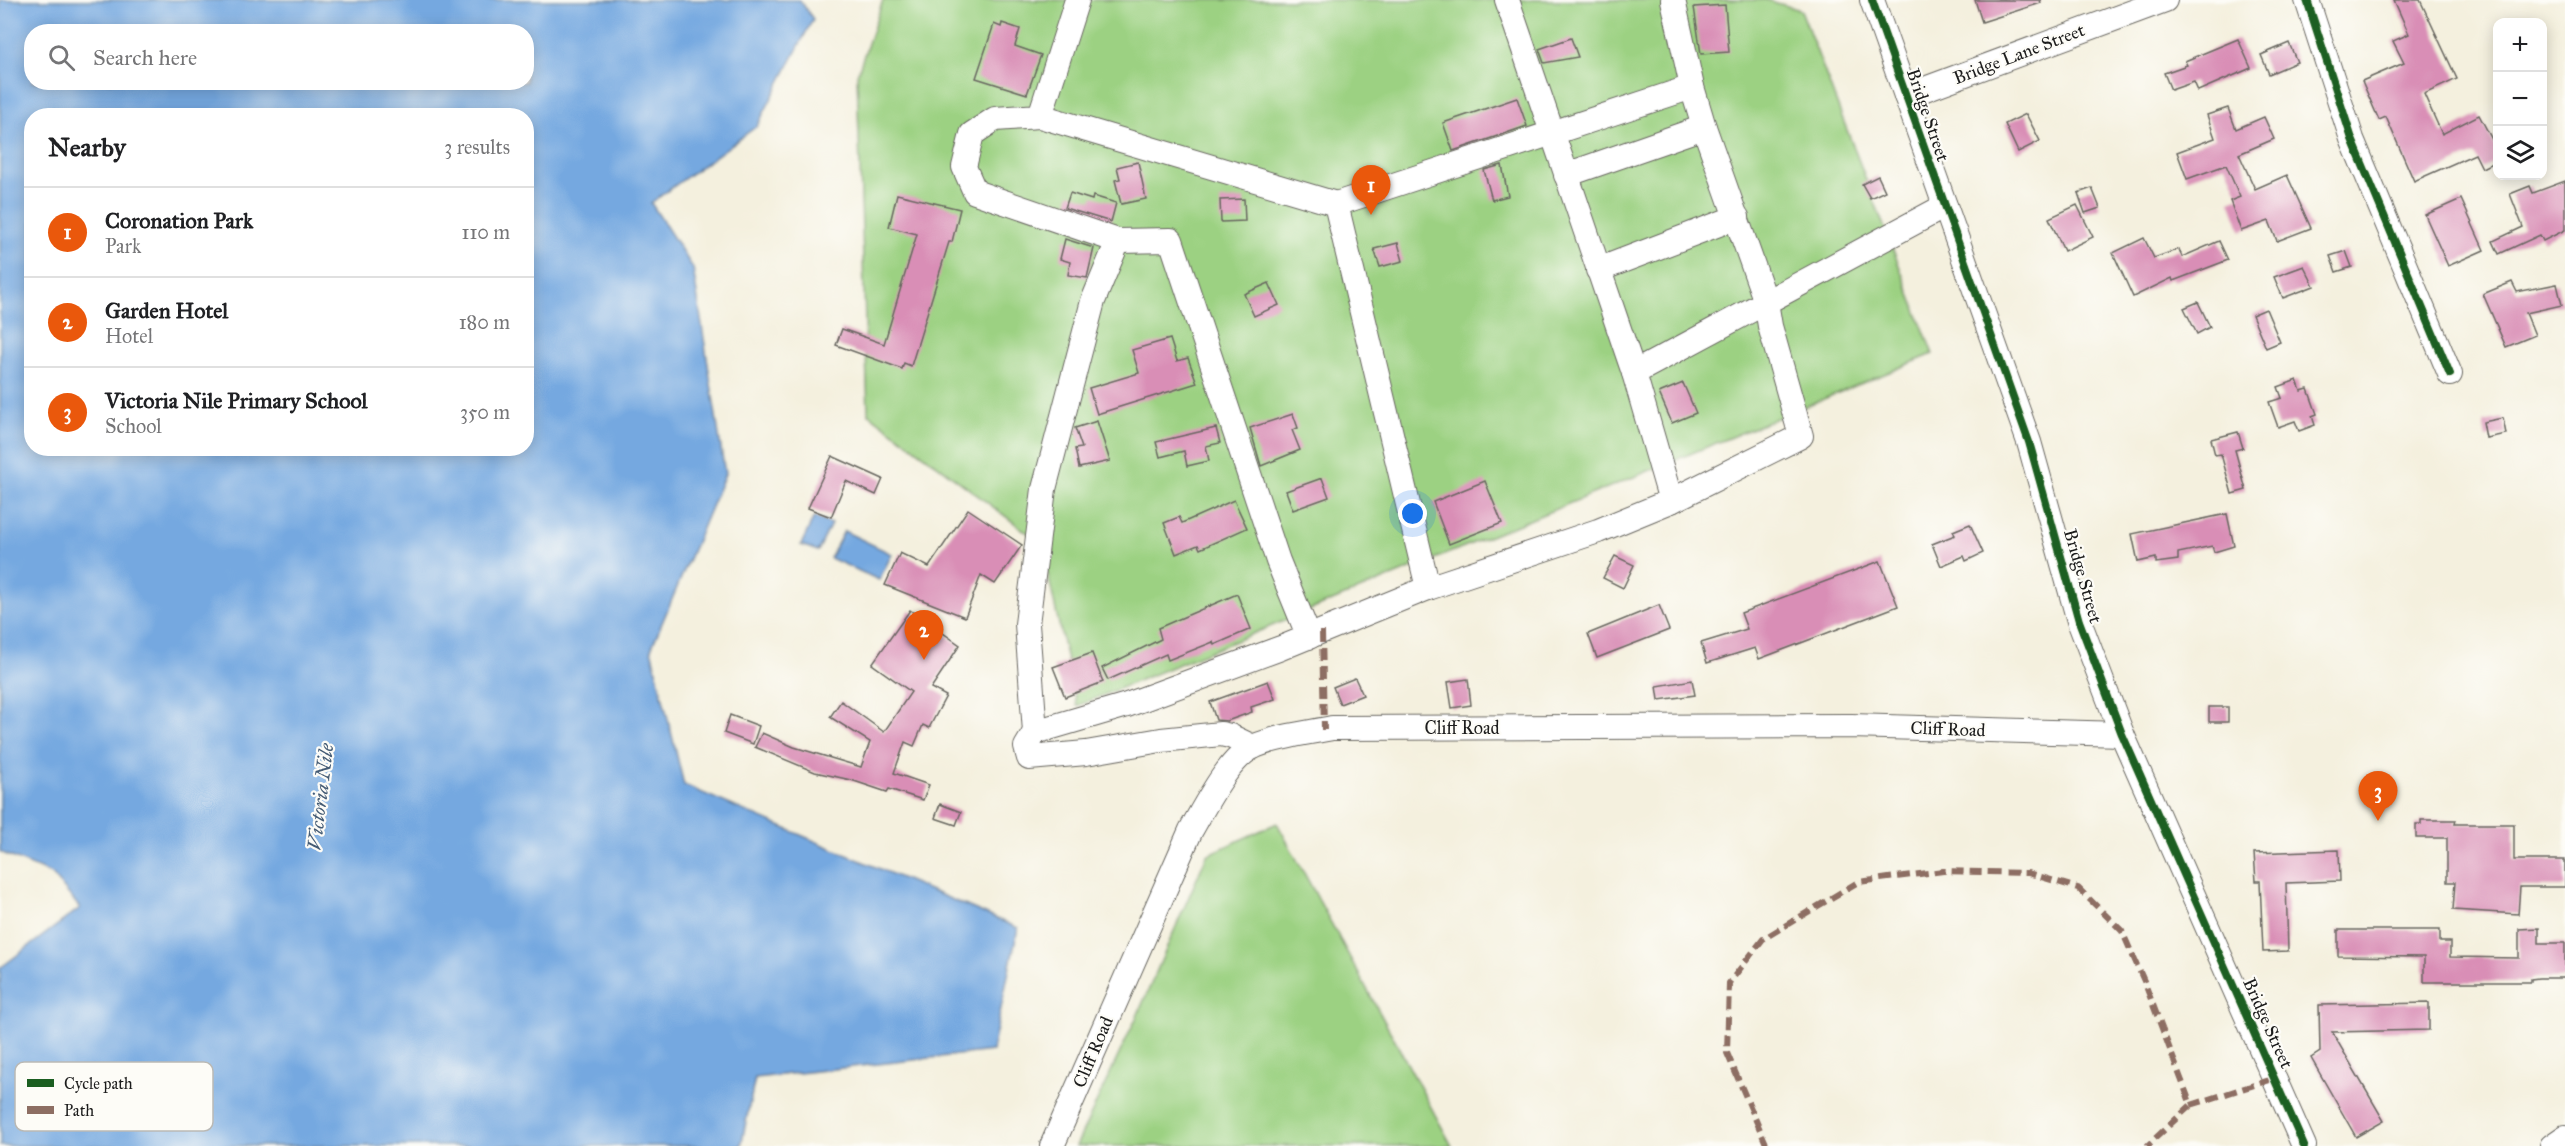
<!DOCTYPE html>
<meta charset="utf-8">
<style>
:root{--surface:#fff;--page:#f6f6f6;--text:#202124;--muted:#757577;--line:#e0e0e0;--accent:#ea580c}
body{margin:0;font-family:"IM FELL Great Primer",serif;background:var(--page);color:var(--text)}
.controls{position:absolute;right:18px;top:18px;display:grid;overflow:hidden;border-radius:12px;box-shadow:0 3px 15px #0003}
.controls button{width:54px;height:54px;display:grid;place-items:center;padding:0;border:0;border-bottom:2px solid var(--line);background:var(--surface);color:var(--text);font:30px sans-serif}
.you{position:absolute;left:1413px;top:514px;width:21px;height:21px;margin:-15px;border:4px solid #fff;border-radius:50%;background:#1a73e8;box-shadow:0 0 0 9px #1a73e833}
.badge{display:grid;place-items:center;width:39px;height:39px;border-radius:50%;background:var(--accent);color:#fff;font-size:20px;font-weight:700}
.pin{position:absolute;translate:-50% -50px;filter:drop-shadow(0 2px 3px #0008)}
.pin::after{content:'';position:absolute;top:32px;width:21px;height:18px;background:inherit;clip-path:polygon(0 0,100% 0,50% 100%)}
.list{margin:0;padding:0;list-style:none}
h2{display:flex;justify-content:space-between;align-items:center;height:78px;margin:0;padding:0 24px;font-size:26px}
h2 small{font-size:20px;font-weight:400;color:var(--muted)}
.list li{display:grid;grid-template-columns:39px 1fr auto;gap:18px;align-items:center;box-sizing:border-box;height:90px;padding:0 24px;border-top:2px solid var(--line)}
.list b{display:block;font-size:22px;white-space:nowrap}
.list p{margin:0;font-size:20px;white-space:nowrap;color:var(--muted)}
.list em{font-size:20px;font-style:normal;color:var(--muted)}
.icon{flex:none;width:33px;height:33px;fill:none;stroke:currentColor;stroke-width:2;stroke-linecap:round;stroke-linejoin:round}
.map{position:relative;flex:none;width:2565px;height:1146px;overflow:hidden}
.search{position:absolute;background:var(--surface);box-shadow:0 3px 15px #0003;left:24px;top:24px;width:510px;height:66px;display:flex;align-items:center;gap:15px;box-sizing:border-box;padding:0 21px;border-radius:24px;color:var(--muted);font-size:22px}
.panel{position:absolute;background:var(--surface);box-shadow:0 3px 15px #0003;left:24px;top:108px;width:510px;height:348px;border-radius:24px}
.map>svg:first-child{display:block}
.green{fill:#9cd182;stroke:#5c764f;stroke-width:1.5}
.water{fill:#74a8e0;stroke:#48627e;stroke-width:1.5;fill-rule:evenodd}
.building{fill:#d98eb6}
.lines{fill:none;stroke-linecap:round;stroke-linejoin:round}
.minor-casing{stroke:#686660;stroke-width:26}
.minor{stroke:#fff;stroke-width:24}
.quiet{stroke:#8d6e63;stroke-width:6;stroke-dasharray:12 6;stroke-linecap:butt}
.cycleway-casing{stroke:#fdfcf7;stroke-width:11}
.cycleway{stroke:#1b5e20;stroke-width:8}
.labels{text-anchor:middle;stroke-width:4.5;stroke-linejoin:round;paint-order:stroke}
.street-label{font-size:18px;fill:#1c1c1c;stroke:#fdfcf7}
.water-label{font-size:20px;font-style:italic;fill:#445b74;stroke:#fdfcf7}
.key{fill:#fdfcf7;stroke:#bab9b5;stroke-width:1.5}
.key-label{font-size:16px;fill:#1c1c1c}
</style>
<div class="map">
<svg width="2565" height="1146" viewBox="0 0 2565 1146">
<rect width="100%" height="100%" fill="#fdfcf7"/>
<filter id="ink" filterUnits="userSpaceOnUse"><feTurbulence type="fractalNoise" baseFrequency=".0167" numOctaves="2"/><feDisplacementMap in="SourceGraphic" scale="12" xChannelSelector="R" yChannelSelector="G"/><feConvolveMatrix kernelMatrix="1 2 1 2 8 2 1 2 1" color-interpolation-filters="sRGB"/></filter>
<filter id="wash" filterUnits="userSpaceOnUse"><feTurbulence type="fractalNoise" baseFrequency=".008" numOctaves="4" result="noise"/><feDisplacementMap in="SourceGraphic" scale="24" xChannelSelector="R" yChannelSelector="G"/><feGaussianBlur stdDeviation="1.35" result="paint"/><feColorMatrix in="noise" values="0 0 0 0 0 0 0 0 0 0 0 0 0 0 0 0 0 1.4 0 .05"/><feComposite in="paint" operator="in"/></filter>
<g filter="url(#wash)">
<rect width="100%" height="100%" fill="#f4f0de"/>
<g class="green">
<path d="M883,0H1767L1801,10L1933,354L1077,706L1041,543L868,413L857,75Z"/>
<path d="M1277,823L1452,1146H1076L1138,1014L1207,855Z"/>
</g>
<g class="water">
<path d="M0,0H800L813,19L757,126L651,203L693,268L725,474L651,649L684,785L1018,928L992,1051L755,1078L741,1146H0V968L80,908L52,874L0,852ZM32,32H526V82H32ZM32,116H526V448H32Z"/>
<path d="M814,517L831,524L818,551L801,545Z"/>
<path d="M844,531L892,554L879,580L830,558Z"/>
</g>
<g id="blocks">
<g class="building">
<path d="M1975,0H2040L2041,3L1982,22Z"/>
<path d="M2394,0H2420L2457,79L2424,94L2442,134L2479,115L2498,151V160L2482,168L2475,154L2414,181L2386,117L2379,120L2362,81L2404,63L2393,41L2409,34Z"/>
<path d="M1725,5L1729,52L1701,54L1694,7Z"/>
<path d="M1002,23L1020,29L1015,46L1041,55L1027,94L976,78L994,24L1001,27Z"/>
<path d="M1571,38L1578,57L1544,63L1539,49Z"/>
<path d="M2238,39L2251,68L2198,91L2194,82L2171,90L2164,73L2187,65L2185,61Z"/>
<path d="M2289,43L2297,62L2269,74L2261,55Z"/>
<path d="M1517,98L1527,126L1453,151L1443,123Z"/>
<path d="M2228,108L2236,129L2264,117L2274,139L2239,154L2255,189L2287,175L2311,228L2277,241L2269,221L2241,231L2230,201L2240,197L2226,165L2187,179L2177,152L2215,138L2207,115Z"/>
<path d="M2026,114L2040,141L2018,152L2005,124Z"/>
<path d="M1138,162L1146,199L1121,204L1115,180L1120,179L1117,167Z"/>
<path d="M1502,165L1508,196L1492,200L1484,170Z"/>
<path d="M1878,176L1885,191L1870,198L1862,184Z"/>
<path d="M2565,181V230L2543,241L2540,235L2499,254L2493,241L2523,227L2510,194L2530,186L2533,193Z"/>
<path d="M2092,188L2100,208L2085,213L2078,193Z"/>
<path d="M1070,193L1092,200L1093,196L1116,203L1111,222L1065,208Z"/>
<path d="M897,194L960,209L952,242H949L911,366L904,363L902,369L836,345L842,329L884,344L917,234L889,227Z"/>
<path d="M1244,199L1245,221L1221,222L1220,200Z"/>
<path d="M2461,199L2484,250L2448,266L2425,215Z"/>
<path d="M2077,205L2093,237L2064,251L2049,218Z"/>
<path d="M2144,238L2154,258L2179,249L2182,257L2219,241L2228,260L2173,281L2172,278L2133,297L2113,253Z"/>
<path d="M1065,239L1094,248L1087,278L1068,275L1070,262L1060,259Z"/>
<path d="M1398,243L1403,261L1380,267L1374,249Z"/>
<path d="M2346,251L2352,267L2336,272L2330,256Z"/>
<path d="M2304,266L2314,286L2283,298L2274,277Z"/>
<path d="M2512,282L2517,292L2557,284L2562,305L2526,313L2535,335L2506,347L2483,294Z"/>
<path d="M1269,283L1279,305L1254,316L1244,294Z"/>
<path d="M2198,302L2210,327L2197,334L2184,308Z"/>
<path d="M2266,309L2280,342L2266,348L2252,315Z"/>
<path d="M1170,339L1177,361L1188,358L1197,383L1097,414L1089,388L1139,373L1132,350Z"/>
<path d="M2297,380L2301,391L2308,389L2317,414L2312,416L2315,425L2299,431L2295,421L2278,427L2269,402L2282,398L2278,387Z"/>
<path d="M1683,383L1696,413L1672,423L1659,393Z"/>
<path d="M1293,414L1298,428L1292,430L1300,450L1261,466L1250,428Z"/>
<path d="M2503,418L2506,434L2486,438L2483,422Z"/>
<path d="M1097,421L1110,461L1079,468L1075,449L1082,448L1075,428Z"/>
<path d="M1216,428L1220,443L1206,446L1209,461L1187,466L1184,451L1160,457L1156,442Z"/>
<path d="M2238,432L2243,448L2235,450L2246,490L2232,494L2221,454L2215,455L2211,439Z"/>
<path d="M832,456L883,479L876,495L846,481L831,517L808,508Z"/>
<path d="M1322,478L1329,497L1293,510L1286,491Z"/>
<path d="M1485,481L1502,523L1449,544L1433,502Z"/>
<path d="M1234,500L1247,528L1200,549L1198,545L1176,554L1164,523L1179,517L1182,523Z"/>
<path d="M968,509L1022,545L995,584L981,575L965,617L885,585L900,553L929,567Z"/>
<path d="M2227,514L2234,546L2214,552L2212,546L2178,553V560L2156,563V558L2138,562L2132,534Z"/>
<path d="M1970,524L1983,553L1966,561L1964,556L1941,566L1932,544L1955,535L1953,531Z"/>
<path d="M1615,556L1634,565L1623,588L1603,578Z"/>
<path d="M1880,561L1898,606L1759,659L1755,648L1707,663L1701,643L1747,629L1741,613Z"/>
<path d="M1237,594L1251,629L1214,645L1213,642L1168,660L1166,654L1108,680L1102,668L1161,639L1158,628Z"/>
<path d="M1659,605L1669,630L1597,658L1588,634Z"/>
<path d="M910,610L960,645L931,688L946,696L929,728L923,725L914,746L905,742L894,773L929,785L923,800L889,789L887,792L851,780L815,772L755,747L762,733L794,747L861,767L870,742L830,717L841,701L884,732L911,692L872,664Z"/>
<path d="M1092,653L1103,682L1065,697L1053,667Z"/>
<path d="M1355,678L1363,695L1340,704L1333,687Z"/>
<path d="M1468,679L1471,705L1452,708L1448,682Z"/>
<path d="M1692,680L1695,695L1659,700L1657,686Z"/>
<path d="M1268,681L1275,699L1251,707L1252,712L1227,721L1216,720L1210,702Z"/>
<rect x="2209" y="707" width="19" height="15"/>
<path d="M730,715L759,726L753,744L724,733Z"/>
<path d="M940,804L961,812L956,825L935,818Z"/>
<path d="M2421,820H2456L2455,824H2514V860H2565V887H2520L2518,914L2453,910L2455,882H2447V838H2416V824H2421Z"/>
<path d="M2339,850L2340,881L2286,883L2288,951L2263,952L2260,881H2256L2254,853Z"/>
<path d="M2539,928V943H2565V978H2539L2531,979V982H2424V957L2338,956V930H2440V942H2450V957L2519,958V929Z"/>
<path d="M2429,1003V1030L2332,1032L2384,1121L2356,1137L2311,1058L2320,1052L2319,1005Z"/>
</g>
</g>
</g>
<g filter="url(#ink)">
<use href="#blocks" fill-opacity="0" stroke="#686660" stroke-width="1.5"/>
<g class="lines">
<defs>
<g id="minor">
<path d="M1077,0L1040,116L995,119L972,134L964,167L975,192L1118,241L1171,240L1278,561L1309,637"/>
<path d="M1507,0L1634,373L1671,501"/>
<path d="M1872,0L2029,442L2079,621L2122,734L2304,1146"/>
<path d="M2307,0L2352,139L2450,374"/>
<path d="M1906,96L2165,0"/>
<path d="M1040,116L1336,204L1428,588"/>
<path d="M1566,175L1704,127"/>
<path d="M1336,204L1692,87"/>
<path d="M1118,241L1093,301L1044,489L1027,624L1035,732L1127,705L1281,648L1428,588L1598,531L1671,501L1801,436L1770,326L1766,302L1704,127L1692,87L1673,0"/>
<path d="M1598,270L1737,217"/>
<path d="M1634,373L1945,206"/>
<path d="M1035,732L1026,747L1029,758L1086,753L1161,740L1221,734L1230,736L1253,747"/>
<path d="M1052,1146L1191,830C1205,806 1229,757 1255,746C1279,736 1307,733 1332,728L1851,726L2122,734"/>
<path d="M2552,1146L2565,1137"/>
</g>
</defs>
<use href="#minor" class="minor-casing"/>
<use href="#minor" class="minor"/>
<g class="quiet">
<path d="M1322,631L1324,730"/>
<path d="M2191,1105L2276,1078"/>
<path d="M1767,1146L1727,1053L1729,983L1763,939L1858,882L1943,871L2028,873L2078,888L2122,931L2144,981L2191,1105L2147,1146"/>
</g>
<defs>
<g id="cycleway">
<path d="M1872,0L2029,442L2079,621L2122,734L2304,1146"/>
<path d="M2307,0L2352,139L2450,374"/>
</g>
</defs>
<use href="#cycleway" class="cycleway-casing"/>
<use href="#cycleway" class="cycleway"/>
</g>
</g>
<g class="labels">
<g class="street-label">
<text transform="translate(2019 54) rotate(-21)" y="6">Bridge Lane Street</text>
<text transform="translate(1928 115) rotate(71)" y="6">Bridge Street</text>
<text transform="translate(2083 576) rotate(74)" y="6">Bridge Street</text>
<text x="1462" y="734">Cliff Road</text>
<text transform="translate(1948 729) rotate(2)" y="6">Cliff Road</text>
<text transform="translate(2268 1023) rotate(66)" y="6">Bridge Street</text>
<text transform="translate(1093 1052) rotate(-67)" y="6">Cliff Road</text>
</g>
<g class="water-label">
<text transform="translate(320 797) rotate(-83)" y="7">Victoria Nile</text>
</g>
</g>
<rect x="15" y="1062" width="198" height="69" rx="9" class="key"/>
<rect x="27" y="1079" width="27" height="8" fill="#1b5e20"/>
<rect x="27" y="1106" width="27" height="8" fill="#8d6e63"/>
<g class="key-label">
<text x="64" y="1089">Cycle path</text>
<text x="64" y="1116">Path</text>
</g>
</svg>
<div class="controls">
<button>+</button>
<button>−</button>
<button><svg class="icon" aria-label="layers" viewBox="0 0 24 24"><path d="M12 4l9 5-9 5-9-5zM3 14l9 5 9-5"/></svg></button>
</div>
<div class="you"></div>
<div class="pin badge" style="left:1371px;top:215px">1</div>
<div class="pin badge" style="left:924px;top:660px">2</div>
<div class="pin badge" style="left:2378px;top:821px">3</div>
<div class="search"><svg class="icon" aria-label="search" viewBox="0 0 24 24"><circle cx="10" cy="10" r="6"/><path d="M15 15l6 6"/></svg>Search here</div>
<section class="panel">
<h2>Nearby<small>3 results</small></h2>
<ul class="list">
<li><span class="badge">1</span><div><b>Coronation Park</b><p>Park</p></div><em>110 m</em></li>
<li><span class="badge">2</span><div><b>Garden Hotel</b><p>Hotel</p></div><em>180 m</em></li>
<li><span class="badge">3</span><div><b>Victoria Nile Primary School</b><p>School</p></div><em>350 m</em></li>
</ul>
</section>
</div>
